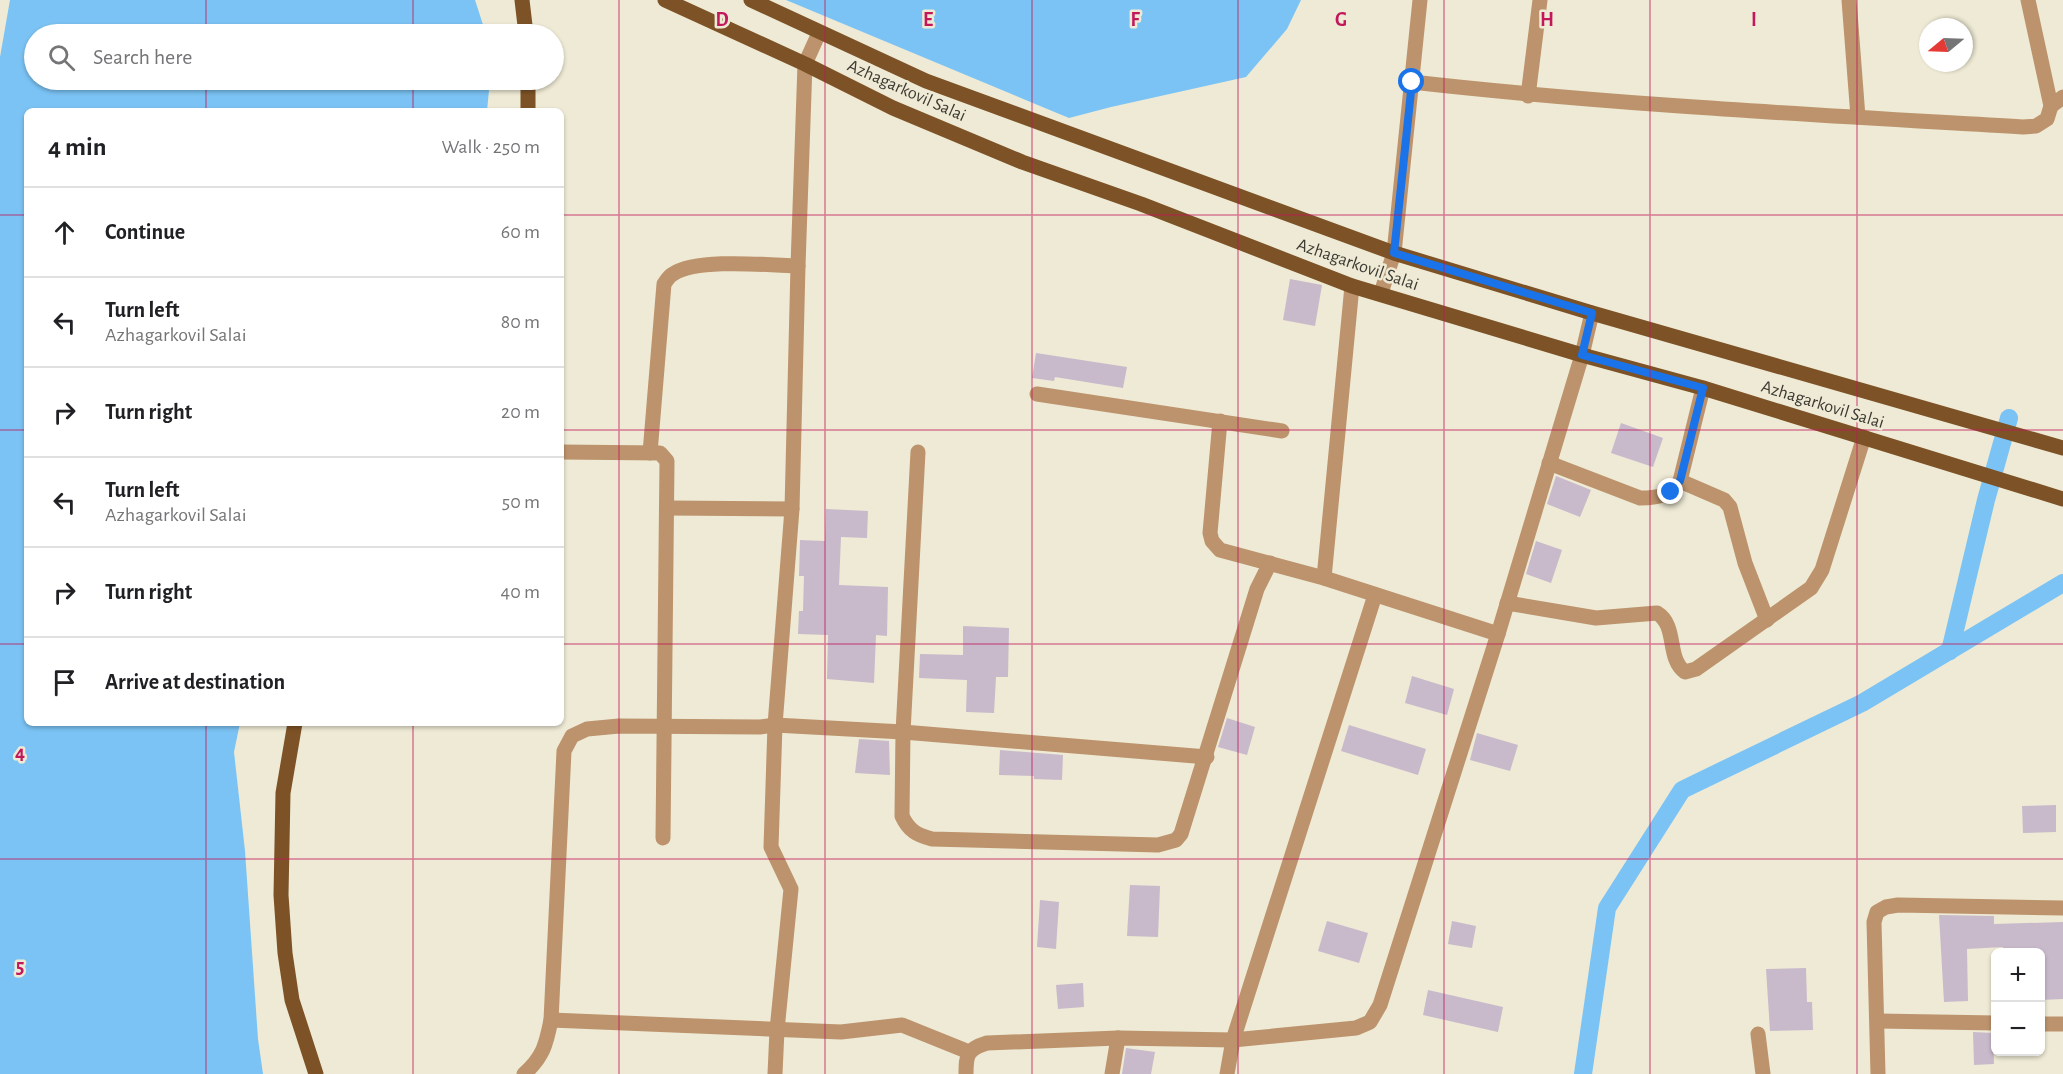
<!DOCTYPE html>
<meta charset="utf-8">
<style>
:root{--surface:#fff;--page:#f6f6f6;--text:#202124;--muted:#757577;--line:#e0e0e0}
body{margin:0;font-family:"Alegreya Sans",sans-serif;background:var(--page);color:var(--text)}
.controls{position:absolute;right:18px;bottom:18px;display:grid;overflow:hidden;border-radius:9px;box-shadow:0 2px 4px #0004}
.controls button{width:54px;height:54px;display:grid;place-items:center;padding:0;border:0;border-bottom:2px solid var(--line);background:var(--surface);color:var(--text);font:30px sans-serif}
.compass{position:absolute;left:1919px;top:18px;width:54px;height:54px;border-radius:50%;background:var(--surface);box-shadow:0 2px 4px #0004;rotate:251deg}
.stop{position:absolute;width:18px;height:18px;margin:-14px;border:4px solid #1a73e8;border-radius:50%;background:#fff}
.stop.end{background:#1a73e8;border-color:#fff;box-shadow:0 2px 6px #0008}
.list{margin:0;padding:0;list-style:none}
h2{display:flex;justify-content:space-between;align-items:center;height:78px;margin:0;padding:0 24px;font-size:26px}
h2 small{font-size:20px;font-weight:400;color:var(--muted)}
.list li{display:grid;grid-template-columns:39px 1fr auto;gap:18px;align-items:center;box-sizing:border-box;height:90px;padding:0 24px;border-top:2px solid var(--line)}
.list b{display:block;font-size:22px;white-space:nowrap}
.list p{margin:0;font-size:20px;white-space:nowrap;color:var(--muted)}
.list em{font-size:20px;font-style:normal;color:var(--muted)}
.icon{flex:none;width:33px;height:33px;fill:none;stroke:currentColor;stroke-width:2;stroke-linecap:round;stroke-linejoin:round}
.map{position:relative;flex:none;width:2063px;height:1074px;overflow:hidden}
.search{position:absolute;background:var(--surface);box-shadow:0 2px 4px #0004;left:24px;top:24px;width:540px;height:66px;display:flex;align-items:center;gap:15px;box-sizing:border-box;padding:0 21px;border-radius:33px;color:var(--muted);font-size:22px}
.panel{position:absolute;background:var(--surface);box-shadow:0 2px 4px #0004;left:24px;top:108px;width:540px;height:618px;border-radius:9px}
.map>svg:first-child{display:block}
.water{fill:#7bc3f4}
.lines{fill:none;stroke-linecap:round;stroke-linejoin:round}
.canal{stroke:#7bc3f4;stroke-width:18}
.building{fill:#c8bacb}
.minor{stroke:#bc936c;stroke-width:15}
.major{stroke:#7d5226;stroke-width:15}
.route{stroke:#1a73e8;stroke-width:8}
.grid{fill:none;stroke:#c2185b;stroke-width:1.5;stroke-opacity:0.55}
.labels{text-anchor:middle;stroke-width:5;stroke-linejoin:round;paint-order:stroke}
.street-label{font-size:18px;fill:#3c3a32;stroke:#eeead5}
.grid-label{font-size:20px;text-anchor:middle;font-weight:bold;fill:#c2185b;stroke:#eeead5;stroke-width:5;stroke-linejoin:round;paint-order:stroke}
</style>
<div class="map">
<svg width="2063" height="1074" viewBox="0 0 2063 1074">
<rect width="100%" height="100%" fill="#eeead5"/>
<g class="water">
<path d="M10,0H475L486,34H34V80H490L487,111H27V723H240L234,752L245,851L258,1039L263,1074H0V57Z"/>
<path d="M786,0H1301L1287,29L1246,77L1111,107L1069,118Z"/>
</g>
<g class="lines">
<g class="canal">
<path d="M1950,651L1986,500L2009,418"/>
<path d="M1583,1074L1607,908L1682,790L1862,703L2063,583"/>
</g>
</g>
<g class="building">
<path d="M1290,279L1322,285L1315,326L1283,320Z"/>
<path d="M1036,353L1127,367L1123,388L1055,377L1054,381L1032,378Z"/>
<path d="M1621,423L1663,438L1653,467L1611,453Z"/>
<path d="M1556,476L1591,490L1580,517L1547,504Z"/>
<path d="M826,509L868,511L867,538L841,537L839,585L888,587L887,636L876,635L874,683L827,679L828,635L798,634L799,611H803L804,576H799L800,540L825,541Z"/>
<path d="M1536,541L1562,550L1551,583L1526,574Z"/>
<path d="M963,626L1009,628L1008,677H996L994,713L966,712L967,680L919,678L920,654L963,655Z"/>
<path d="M1412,676L1454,689L1447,715L1405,703Z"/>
<path d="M1227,718L1255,727L1247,755L1218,747Z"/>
<path d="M1349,725L1426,749L1418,775L1341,751Z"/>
<path d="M1477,733L1518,745L1510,771L1470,760Z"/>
<path d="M859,739L889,741L890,775L855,773Z"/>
<path d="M1000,750L1063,755L1062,780L1034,779V776L999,775Z"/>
<path d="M2056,805V832L2023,833L2022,806Z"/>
<path d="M1130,885L1160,886L1158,937L1127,936Z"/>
<path d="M1040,900L1059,902L1056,949L1037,947Z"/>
<path d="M1939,915L1994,916V924L2063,922V999L2040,1000V952H2004L2003,947L1967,949L1968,1001L1944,1002Z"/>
<path d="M1327,921L1368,933L1359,963L1318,951Z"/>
<path d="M1452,921L1476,926L1472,948L1448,944Z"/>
<path d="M1806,968L1807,1002H1812L1813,1030L1770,1031L1766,969Z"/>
<path d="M1083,983L1084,1007L1058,1009L1056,985Z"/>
<path d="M1428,990L1503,1007L1498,1032L1423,1015Z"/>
<path d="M1973,1032L1993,1033L1994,1064L1974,1065Z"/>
<path d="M1126,1048L1155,1052L1151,1074H1122Z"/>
</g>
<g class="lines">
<g class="minor">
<path d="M1849,0L1858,117"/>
<path d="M1412,82C1615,105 1819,115 2023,127L2036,126L2047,119L2051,106L2028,0"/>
<path d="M1528,96L1540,0"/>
<path d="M2051,106L2063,97"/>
<path d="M1381,293L1394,253L1420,0"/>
<path d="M1037,394L1282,431"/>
<path d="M1220,421L1210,533L1212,541L1220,550L1324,578L1498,634"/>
<path d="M561,452L660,453L667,461L663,838"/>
<path d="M918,452L903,732L902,816C909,831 917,835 932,839L1158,845L1176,840L1181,834L1257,589L1270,563"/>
<path d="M650,453L664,284C667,280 669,276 673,274C697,258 768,265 798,266"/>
<path d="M1549,463L1640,498C1659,498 1667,496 1680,481L1703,388"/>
<path d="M1680,481L1724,500L1730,507L1745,563L1767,620"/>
<path d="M667,508L792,509"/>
<path d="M1324,578L1352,286"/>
<path d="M1507,603L1596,618L1657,613C1678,626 1666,658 1685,672L1696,669L1811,588L1822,570L1864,437"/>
<path d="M551,1020L841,1032L902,1025L969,1052"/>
<path d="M1878,1021L1996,1023"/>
<path d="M2040,1024H2063"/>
<path d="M1758,1034L1763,1074"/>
<path d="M524,1074C543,1057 546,1045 551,1020L564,751L572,736L587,729L619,726L760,727L775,725L903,732L1207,757"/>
<path d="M775,1074L777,1030L791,889L771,847L775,725L792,509L798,266L805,64L819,33"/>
<path d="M966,1074C966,1055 967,1049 987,1043L1118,1038L1233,1040L1356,1028L1370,1022L1380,1005L1498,634L1582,355L1592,313"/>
<path d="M1112,1074L1118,1038"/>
<path d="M1227,1074L1233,1040L1375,595"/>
<path d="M1878,1074L1874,922L1877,912L1886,907L1898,905L2063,908"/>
</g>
<g class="major">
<path d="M522,0L526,34"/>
<path d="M665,0L805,64L893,108L1022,162L1141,204L1352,286L1582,355L1703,388L2063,499"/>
<path d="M751,0L926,81L1394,253L1592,313L2063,448"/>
<path d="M528,80V111"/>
<path d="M295,723L283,793L281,895L285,953L292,1000L316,1074"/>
</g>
</g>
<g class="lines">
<path class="route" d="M1412,82L1394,253L1592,313L1582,355L1703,388L1680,481L1671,492"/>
</g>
<path class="grid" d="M206,0V34M413,0V34M619,0V1074M825,0V1074M1032,0V1074M1238,0V1074M1444,0V1074M1650,0V1074M1857,0V1074M206,80V111M413,80V111M0,215H27M561,215H2063M0,430H27M561,430H2063M0,644H27M561,644H2063M206,723V1074M413,723V1074M0,859H2063"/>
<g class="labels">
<g class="street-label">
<text transform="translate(907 90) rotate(24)" y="6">Azhagarkovil Salai</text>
<text transform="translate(1358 264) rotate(19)" y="6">Azhagarkovil Salai</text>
<text transform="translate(1823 404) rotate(17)" y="6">Azhagarkovil Salai</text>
</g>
</g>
<g class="grid-label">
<text x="722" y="26">D</text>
<text x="928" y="26">E</text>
<text x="1135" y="26">F</text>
<text x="1341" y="26">G</text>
<text x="1547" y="26">H</text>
<text x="1754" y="26">I</text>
<text x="20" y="759">4</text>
<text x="20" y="973">5</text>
</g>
</svg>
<div class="controls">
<button>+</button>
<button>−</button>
</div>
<svg class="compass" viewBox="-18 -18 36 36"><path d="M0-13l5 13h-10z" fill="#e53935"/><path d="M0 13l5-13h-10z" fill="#757577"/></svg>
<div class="stop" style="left:1412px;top:82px"></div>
<div class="stop end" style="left:1671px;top:492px"></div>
<div class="search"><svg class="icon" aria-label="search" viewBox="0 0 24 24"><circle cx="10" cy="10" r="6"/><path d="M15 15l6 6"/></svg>Search here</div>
<section class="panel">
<h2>4 min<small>Walk · 250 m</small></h2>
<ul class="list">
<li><svg class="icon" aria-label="ahead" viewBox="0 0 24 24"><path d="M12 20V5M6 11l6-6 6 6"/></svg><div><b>Continue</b></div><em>60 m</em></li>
<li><svg class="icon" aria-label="left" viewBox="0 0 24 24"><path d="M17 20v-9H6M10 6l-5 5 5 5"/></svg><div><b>Turn left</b><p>Azhagarkovil Salai</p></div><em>80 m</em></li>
<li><svg class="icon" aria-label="right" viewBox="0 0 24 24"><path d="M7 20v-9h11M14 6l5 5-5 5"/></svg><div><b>Turn right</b></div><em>20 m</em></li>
<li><svg class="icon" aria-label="left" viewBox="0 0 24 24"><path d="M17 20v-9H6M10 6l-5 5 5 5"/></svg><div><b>Turn left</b><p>Azhagarkovil Salai</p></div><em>50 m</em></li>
<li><svg class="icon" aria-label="right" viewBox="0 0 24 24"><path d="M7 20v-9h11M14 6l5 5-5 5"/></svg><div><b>Turn right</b></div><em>40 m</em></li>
<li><svg class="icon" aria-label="arrive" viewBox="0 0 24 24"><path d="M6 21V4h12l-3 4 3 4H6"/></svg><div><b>Arrive at destination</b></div></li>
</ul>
</section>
</div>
